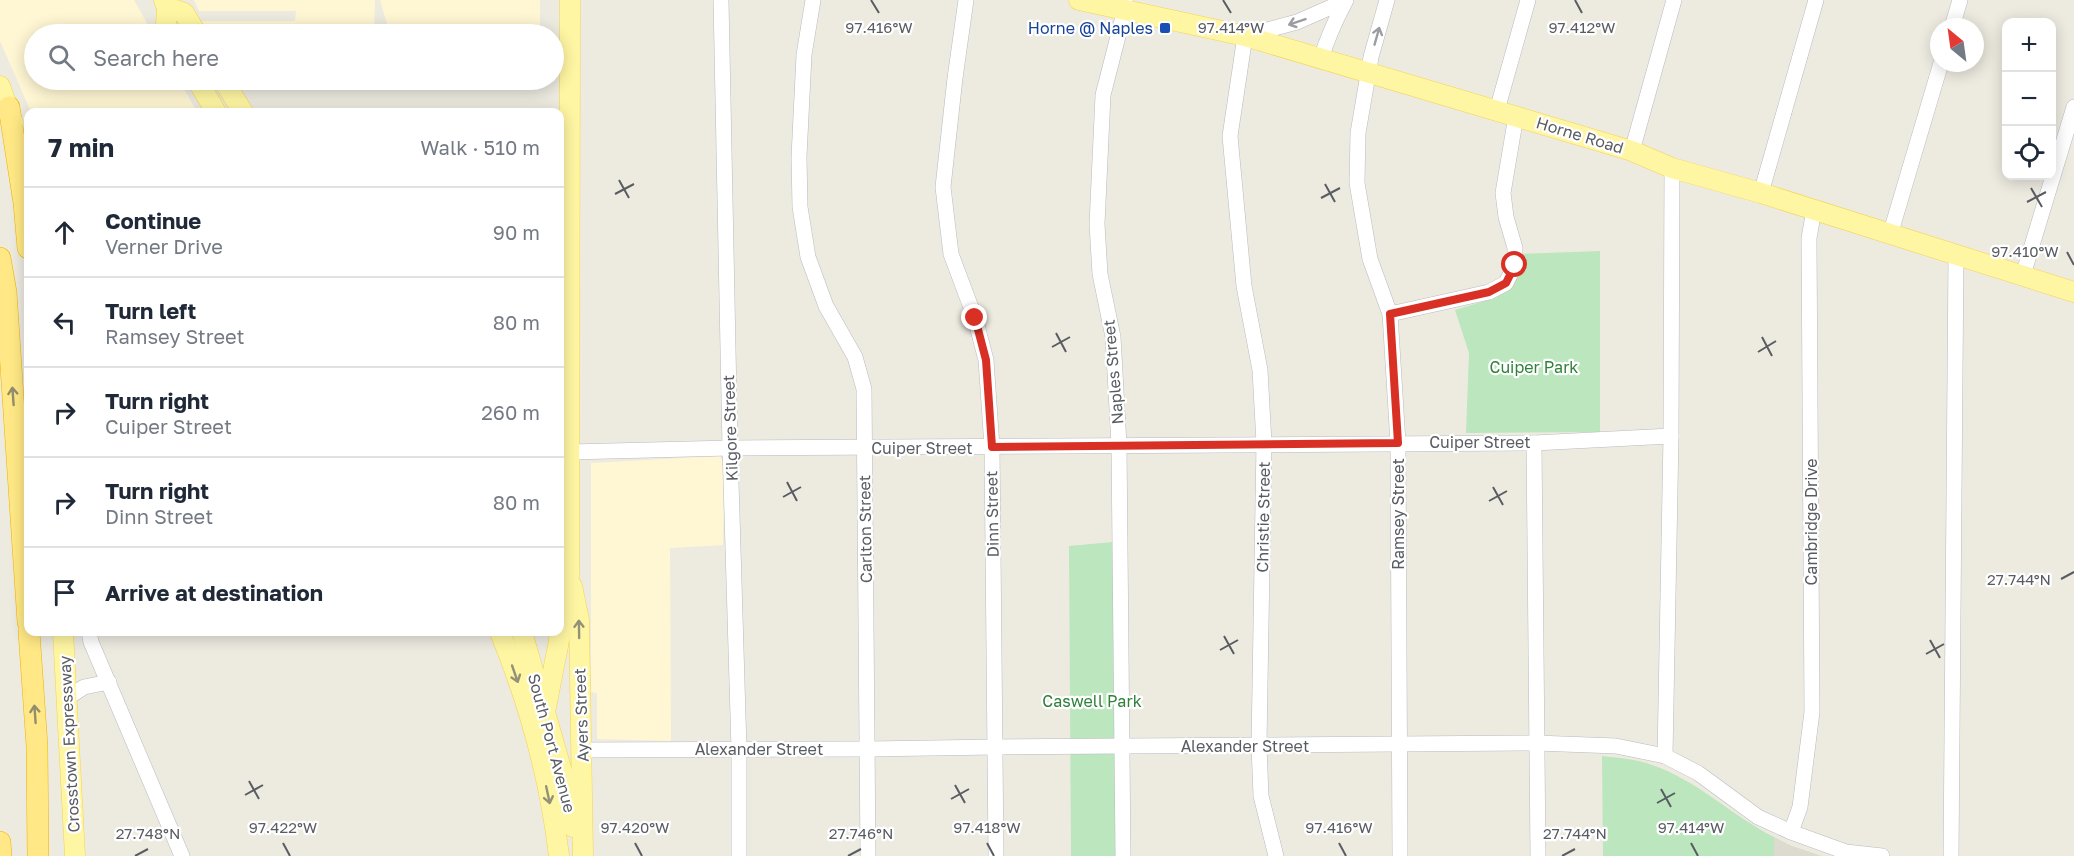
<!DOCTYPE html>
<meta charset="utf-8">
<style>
:root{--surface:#fff;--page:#f6f6f7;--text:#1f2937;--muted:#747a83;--line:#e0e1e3}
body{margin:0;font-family:"Golos Text",sans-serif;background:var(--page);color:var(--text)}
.controls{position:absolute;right:18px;top:18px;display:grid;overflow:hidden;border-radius:12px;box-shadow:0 3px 15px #0003}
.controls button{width:54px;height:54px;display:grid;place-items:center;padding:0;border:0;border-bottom:2px solid var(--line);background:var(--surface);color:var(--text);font:30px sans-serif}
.compass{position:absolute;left:1930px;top:18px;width:54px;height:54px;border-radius:50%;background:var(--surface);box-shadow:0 3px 15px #0003;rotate:331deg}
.stop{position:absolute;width:18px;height:18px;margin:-14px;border:4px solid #d93025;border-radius:50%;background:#fff}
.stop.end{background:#d93025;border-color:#fff;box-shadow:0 2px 6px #0008}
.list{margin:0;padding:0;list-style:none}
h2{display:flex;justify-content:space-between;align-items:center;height:78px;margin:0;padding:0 24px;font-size:26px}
h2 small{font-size:20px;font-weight:400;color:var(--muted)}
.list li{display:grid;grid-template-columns:39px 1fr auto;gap:18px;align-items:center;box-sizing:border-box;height:90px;padding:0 24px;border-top:2px solid var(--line)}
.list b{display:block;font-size:22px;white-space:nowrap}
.list p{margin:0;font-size:20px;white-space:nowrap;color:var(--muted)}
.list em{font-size:20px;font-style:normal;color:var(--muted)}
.icon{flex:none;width:33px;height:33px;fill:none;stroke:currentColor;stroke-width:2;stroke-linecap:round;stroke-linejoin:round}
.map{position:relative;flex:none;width:2074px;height:856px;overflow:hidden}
.search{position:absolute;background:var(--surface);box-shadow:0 3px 15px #0003;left:24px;top:24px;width:540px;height:66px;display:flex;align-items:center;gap:15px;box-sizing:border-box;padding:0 21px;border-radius:33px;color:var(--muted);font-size:22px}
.panel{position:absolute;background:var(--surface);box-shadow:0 3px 15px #0003;left:24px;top:108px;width:540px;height:528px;border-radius:12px}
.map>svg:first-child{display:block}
.commercial{fill:#fff7d3}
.education{fill:#dddacf}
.green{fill:#bbe6be}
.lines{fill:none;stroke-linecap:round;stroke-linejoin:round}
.minor-casing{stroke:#b8bac0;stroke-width:16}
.major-casing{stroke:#f6d250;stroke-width:21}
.highway-casing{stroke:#edb200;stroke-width:22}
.minor{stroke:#fff;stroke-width:15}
.major{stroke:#fff6a3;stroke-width:20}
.highway{stroke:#ffe885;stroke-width:21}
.oneway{stroke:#9b9da1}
.oneway2{stroke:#938d6e}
.oneway3{stroke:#939279}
.route{stroke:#d93025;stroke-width:8}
.ticks{fill:none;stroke:#595c62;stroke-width:2}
.transit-dot{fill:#1a4fb4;stroke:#fff;stroke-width:2}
.labels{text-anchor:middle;stroke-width:4.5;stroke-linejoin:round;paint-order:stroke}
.transit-label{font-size:16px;fill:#164399;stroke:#fff;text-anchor:end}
.street-label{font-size:16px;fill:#595c62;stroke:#fff}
.park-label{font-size:16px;fill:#30823a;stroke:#fff}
.ticks-label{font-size:15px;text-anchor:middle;fill:#595c62;stroke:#fff;stroke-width:4.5;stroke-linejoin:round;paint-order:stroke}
</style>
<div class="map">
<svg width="2074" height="856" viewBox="0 0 2074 856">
<rect width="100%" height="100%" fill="#edebe0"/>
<g class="commercial">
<path d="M0,0H134L153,34H34V80H179L197,112H31L0,41Z"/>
<path d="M194,0H375L374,31L314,32V34H206L198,21H295L296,11H199Z"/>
<path d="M380,0H540V34H390Z"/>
<path d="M720,456L724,465L723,545L670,548L671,741L597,739V693L591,692V463Z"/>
</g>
<path class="education" d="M1774,837L1792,846L1822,856H1774Z"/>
<g class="green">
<path d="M1600,251V432L1466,433L1469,353L1455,310L1491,299L1504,291L1520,254Z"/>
<path d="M1113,542L1116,856H1071L1069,546Z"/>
<path d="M1602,756C1619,758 1636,759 1652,765C1697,780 1732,816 1774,837V856H1603Z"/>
</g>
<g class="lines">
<defs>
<g id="minor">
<path d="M721,0L730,448L739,749V856"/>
<path d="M813,0L804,55L799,157L800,207L808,257L826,306L855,357L864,389L868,856"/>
<path d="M966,0L955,78L943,187L951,254L975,318L986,360L992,447L996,856"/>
<path d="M1387,0L1371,57L1358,133L1357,183L1370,259L1390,314L1398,443L1400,856"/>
<path d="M1952,27L1960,0"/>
<path d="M1321,59C1327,38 1336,19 1346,0"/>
<path d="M1497,110L1528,0"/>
<path d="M1632,151L1674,0"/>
<path d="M1761,193L1816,0"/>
<path d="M1890,235L1941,63"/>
<path d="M2023,275L2074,107"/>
<path d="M1390,314L1489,292L1506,283L1515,265V248L1506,217L1503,193L1516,116"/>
<path d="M1534,443L1538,856"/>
<path d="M570,452L730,448L1534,443L1671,436"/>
<path d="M89,632L91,642L182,856"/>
<path d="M67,698L84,687L109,682"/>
<path d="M582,750L868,749L995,747L1536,743L1616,746L1665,756L1698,773L1758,817L1791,832L1846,852L1882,856"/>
<path d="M1665,756L1671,436L1672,168"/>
<path d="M1791,832L1800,807L1812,712L1809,238L1814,210"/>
<path d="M1123,856L1119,445L1113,337L1100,274L1097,224L1103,95L1125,9V0"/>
<path d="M1276,856L1261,796L1259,746L1264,443L1260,370L1244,286L1230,136L1245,36L1297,22L1345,1"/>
<path d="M1951,856L1956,255"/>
</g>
<g id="major">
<path d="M164,0L167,7L166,25L171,34"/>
<path d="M1079,0L1245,36L1632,151L1672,168L1761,193L2074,292"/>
<path d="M167,7L184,13L197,34"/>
<path d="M197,80L216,112"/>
<path d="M223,80L243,112"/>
<path d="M0,86L13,123"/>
<path d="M572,586L579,620L583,856"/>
<path d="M63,632L75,856"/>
<path d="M500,632C529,703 550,780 559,856"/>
<path d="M522,632L565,782L573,827"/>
<path d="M545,712L558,646L569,575L570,0"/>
</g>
<g id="highway">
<path d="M9,107L24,203L28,248"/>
<path d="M0,258L6,292L28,622"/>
<path d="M29,632L37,746L38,856"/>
<path d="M0,842L1,856"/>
</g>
</defs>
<use href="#minor" class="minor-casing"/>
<use href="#major" class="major-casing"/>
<use href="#highway" class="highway-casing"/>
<use href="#minor" class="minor"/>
<use href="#major" class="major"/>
<use href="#highway" class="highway"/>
</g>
<defs><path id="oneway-shaft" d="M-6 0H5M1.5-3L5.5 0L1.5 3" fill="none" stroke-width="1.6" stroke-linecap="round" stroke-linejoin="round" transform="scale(1.5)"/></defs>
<g class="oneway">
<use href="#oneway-shaft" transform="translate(1297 22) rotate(161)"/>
<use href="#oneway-shaft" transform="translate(1377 36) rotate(-74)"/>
</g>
<g class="oneway2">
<use href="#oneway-shaft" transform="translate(13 396) rotate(-94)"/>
<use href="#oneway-shaft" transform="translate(35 714) rotate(-94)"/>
</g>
<g class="oneway3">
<use href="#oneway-shaft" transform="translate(579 629) rotate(-91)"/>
<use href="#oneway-shaft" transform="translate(515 674) rotate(71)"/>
<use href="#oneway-shaft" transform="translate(548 795) rotate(78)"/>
</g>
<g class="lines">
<path class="route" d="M975,318L986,360L992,447L1398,443L1390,314L1489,292L1506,283L1515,265"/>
</g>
<path class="ticks" d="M871,0L879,13M1223,0L1231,13M1575,0L1582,13M619,180L629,198M1325,184L1335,202M2031,188L2042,207M615,194L634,184M1321,198L1340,188M2027,202L2046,192M2067,252L2074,265M1056,333L1066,352M1762,337L1772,356M1052,347L1070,337M1758,352L1776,341M787,482L797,501M1493,487L1503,505M783,497L801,487M1489,501L1507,491M2061,579L2074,572M1224,636L1234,654M1930,640L1940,658M1220,650L1238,640M1926,654L1944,644M249,781L259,799M955,785L965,803M1661,789L1671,807M245,795L263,785M951,799L969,789M1657,803L1675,793M283,843L290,856M635,843L642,856M987,843L994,856M1339,843L1346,856M1691,843L1698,856M135,856L148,849M848,856L861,849M1562,856L1575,849"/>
<rect class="transit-dot" x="1159" y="22" width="12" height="12" rx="3"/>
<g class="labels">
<g class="transit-label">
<text x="1153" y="34">Horne @ Naples</text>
</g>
<g class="street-label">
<text transform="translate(1580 135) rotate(17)" y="6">Horne Road</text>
<text transform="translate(1113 372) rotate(-95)" y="6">Naples Street</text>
<text transform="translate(730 428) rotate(-92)" y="6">Kilgore Street</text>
<text x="1480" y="448">Cuiper Street</text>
<text x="922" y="454">Cuiper Street</text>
<text transform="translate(992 514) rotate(-91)" y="6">Dinn Street</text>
<text transform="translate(1398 514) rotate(-90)" y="6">Ramsey Street</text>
<text transform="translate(1263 517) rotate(-89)" y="6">Christie Street</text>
<text transform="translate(1811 522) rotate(-90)" y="6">Cambridge Drive</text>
<text transform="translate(865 529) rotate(-91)" y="6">Carlton Street</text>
<text transform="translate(581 715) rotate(-92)" y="6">Ayers Street</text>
<text transform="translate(552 743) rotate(75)" y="6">South Port Avenue</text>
<text transform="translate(69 744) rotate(-93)" y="6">Crosstown Expressway</text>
<text x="1245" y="752">Alexander Street</text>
<text x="759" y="755">Alexander Street</text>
</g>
<g class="park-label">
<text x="1534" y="373">Cuiper Park</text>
<text x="1092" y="707">Caswell Park</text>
</g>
</g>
<g class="ticks-label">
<text x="879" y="33">97.416°W</text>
<text x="1231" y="33">97.414°W</text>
<text x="1582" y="33">97.412°W</text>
<text x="2025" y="257">97.410°W</text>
<text x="2019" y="585">27.744°N</text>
<text x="283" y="833">97.422°W</text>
<text x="635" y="833">97.420°W</text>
<text x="987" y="833">97.418°W</text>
<text x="1339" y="833">97.416°W</text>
<text x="1691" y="833">97.414°W</text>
<text x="148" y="839">27.748°N</text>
<text x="861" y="839">27.746°N</text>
<text x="1575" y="839">27.744°N</text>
</g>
</svg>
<div class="controls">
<button>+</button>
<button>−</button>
<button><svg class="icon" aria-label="locate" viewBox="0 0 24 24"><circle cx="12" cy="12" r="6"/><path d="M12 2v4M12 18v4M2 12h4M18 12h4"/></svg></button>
</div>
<svg class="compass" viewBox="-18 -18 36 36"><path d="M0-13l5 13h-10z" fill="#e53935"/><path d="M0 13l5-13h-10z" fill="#747a83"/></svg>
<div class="stop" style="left:1515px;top:265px"></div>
<div class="stop end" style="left:975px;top:318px"></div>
<div class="search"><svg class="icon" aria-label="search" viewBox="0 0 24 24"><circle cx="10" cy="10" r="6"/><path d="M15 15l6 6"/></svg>Search here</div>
<section class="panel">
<h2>7 min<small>Walk · 510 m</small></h2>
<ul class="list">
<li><svg class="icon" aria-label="ahead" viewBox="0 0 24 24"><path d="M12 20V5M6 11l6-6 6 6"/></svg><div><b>Continue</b><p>Verner Drive</p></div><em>90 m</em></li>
<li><svg class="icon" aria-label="left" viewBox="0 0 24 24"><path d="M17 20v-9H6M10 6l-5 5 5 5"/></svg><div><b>Turn left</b><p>Ramsey Street</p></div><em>80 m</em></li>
<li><svg class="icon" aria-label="right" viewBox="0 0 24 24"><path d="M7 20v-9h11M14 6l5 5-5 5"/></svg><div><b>Turn right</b><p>Cuiper Street</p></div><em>260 m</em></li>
<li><svg class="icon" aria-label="right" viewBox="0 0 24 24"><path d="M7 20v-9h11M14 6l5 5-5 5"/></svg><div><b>Turn right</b><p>Dinn Street</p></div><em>80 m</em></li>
<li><svg class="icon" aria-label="arrive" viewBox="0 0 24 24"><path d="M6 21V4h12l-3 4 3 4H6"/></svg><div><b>Arrive at destination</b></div></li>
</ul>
</section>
</div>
